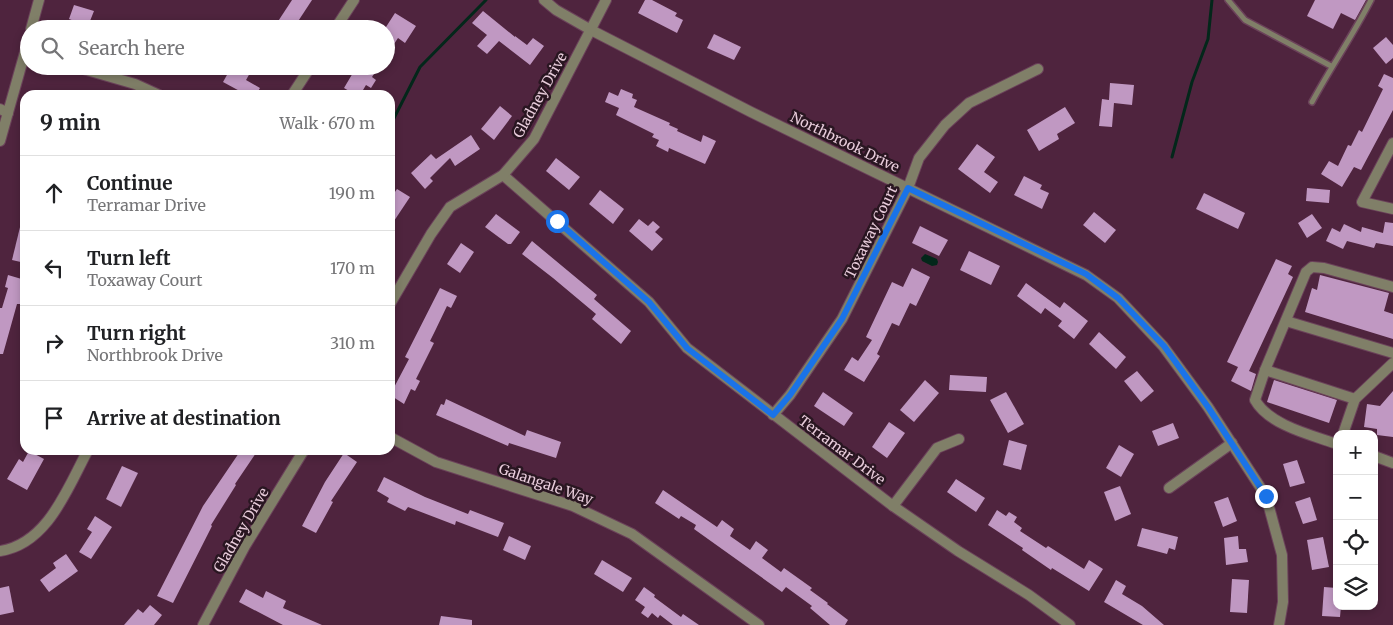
<!DOCTYPE html>
<meta charset="utf-8">
<style>
:root{--surface:#fff;--page:#f2f2f2;--text:#202124;--muted:#757577;--line:#e0e0e0}
body{margin:0;font-family:Merriweather,serif;background:var(--page);color:var(--text)}
.controls{position:absolute;right:15px;bottom:15px;display:grid;overflow:hidden;border-radius:10px;box-shadow:0 2px 8px #0003}
.controls button{width:45px;height:45px;display:grid;place-items:center;padding:0;border:0;border-bottom:1px solid var(--line);background:var(--surface);color:var(--text);font:25px sans-serif}
.stop{position:absolute;width:15px;height:15px;margin:-11px;border:4px solid #1a73e8;border-radius:50%;background:#fff}
.stop.end{background:#1a73e8;border-color:#fff;box-shadow:0 1px 5px #0008}
.list{margin:0;padding:0;list-style:none}
h2{display:flex;justify-content:space-between;align-items:center;height:65px;margin:0;padding:0 20px;font-size:21px}
h2 small{font-size:16px;font-weight:400;color:var(--muted)}
.list li{display:grid;grid-template-columns:32px 1fr auto;gap:15px;align-items:center;box-sizing:border-box;height:75px;padding:0 20px;border-top:1px solid var(--line)}
.list b{display:block;font-size:19px;white-space:nowrap}
.list p{margin:0;font-size:16px;white-space:nowrap;color:var(--muted)}
.list em{font-size:16px;font-style:normal;color:var(--muted)}
.icon{flex:none;width:28px;height:28px;fill:none;stroke:currentColor;stroke-width:2;stroke-linecap:round;stroke-linejoin:round}
.map{position:relative;flex:none;width:1393px;height:625px;overflow:hidden}
.search{position:absolute;background:var(--surface);box-shadow:0 2px 8px #0003;left:20px;top:20px;width:375px;height:55px;display:flex;align-items:center;gap:12px;box-sizing:border-box;padding:0 18px;border-radius:28px;color:var(--muted);font-size:19px}
.panel{position:absolute;background:var(--surface);box-shadow:0 2px 8px #0003;left:20px;top:90px;width:375px;height:365px;border-radius:15px}
.map>svg:first-child{display:block}
.water{fill:#03271a}
.lines{fill:none;stroke-linecap:round;stroke-linejoin:round}
.stream{stroke:#03271a;stroke-width:3}
.building{fill:#c098c2}
.service-casing{stroke:#6b425a;stroke-width:8}
.minor-casing{stroke:#6b425a;stroke-width:12}
.tertiary-casing{stroke:#6b425a;stroke-width:12}
.service{stroke:#807f68;stroke-width:5}
.minor{stroke:#807f68;stroke-width:10}
.tertiary{stroke:#807f68;stroke-width:10}
.route{stroke:#1a73e8;stroke-width:6}
.labels{text-anchor:middle;stroke-width:5;stroke-linejoin:round;paint-order:stroke}
.street-label{font-size:14px;fill:#e8ccdb;stroke:#291621}
</style>
<div class="map">
<svg width="1393" height="625" viewBox="0 0 1393 625">
<rect width="100%" height="100%" fill="#4f243e"/>
<path class="water" d="M925,254L937,259L938,262L937,265L932,266L922,261L921,258Z"/>
<g class="lines">
<g class="stream">
<path d="M390,126L420,67L486,0"/>
<path d="M1172,157L1192,82L1208,39L1212,0"/>
</g>
</g>
<g class="building">
<path d="M292,0H312L293,29H273Z"/>
<path d="M645,0H652L677,13L675,16L683,20L677,33L638,13Z"/>
<path d="M1315,0H1366L1355,20L1341,13L1333,29L1307,16Z"/>
<path d="M74,5L94,11L90,21L108,27V29H75L77,22L69,19Z"/>
<path d="M483,11L515,37V36L527,45L533,38L544,46L530,65L499,41L487,54L477,46L487,35L472,23Z"/>
<path d="M395,13L416,26L405,43L398,38L386,56V27Z"/>
<path d="M714,34L741,47L734,60L707,48Z"/>
<path d="M1386,37L1393,45V58L1386,64L1373,48Z"/>
<path d="M232,66H237L250,73L246,80L260,88L256,95H247L223,82Z"/>
<path d="M357,66H379L372,77L376,80L371,88L366,85L360,95H356L344,88Z"/>
<path d="M1384,74L1393,78V110L1361,170L1354,167L1342,187L1321,174L1329,161L1338,166L1348,145L1351,146L1359,130L1362,132L1383,89L1378,86Z"/>
<path d="M1110,83L1134,85L1132,105L1114,103L1112,127L1099,126L1102,99L1109,100Z"/>
<path d="M621,89L633,94L632,98L637,100L634,107L670,123L669,125L678,129L677,131L701,142L703,135L716,141L705,164L669,148L668,152L656,146L659,140L652,137L654,134L616,115L619,108L605,102L609,92L618,96Z"/>
<path d="M500,106L512,116L494,140L481,129Z"/>
<path d="M1065,107L1075,123L1057,134L1059,139L1039,151L1027,130Z"/>
<path d="M471,135L480,149L455,166L450,158L430,178L433,181L425,189L411,173L431,154L436,159Z"/>
<path d="M977,144L995,157L984,172L998,182L990,193L958,169Z"/>
<path d="M556,158L580,177L569,190L546,171Z"/>
<path d="M1024,176L1042,185L1040,189L1049,193L1042,209L1014,195Z"/>
<path d="M1307,188L1330,190L1329,203L1306,201Z"/>
<path d="M397,189L410,197L390,227V199Z"/>
<path d="M600,190L624,209L613,224L589,204Z"/>
<path d="M1204,193L1245,213L1238,229L1196,209Z"/>
<path d="M1094,212L1116,230L1105,243L1083,225Z"/>
<path d="M496,214L520,232L511,244H508L485,227Z"/>
<path d="M1312,214L1322,228L1307,238L1298,223Z"/>
<path d="M22,219H25V263L12,260Z"/>
<path d="M639,219L648,226L653,221L660,227L655,232L663,239L652,251L629,231Z"/>
<path d="M1385,222L1393,223V246L1376,243L1374,248L1347,241L1343,249L1326,241L1332,228L1340,232L1344,224L1361,232L1362,227L1383,233Z"/>
<path d="M920,226L948,240L939,256L912,243Z"/>
<path d="M532,241L597,295L594,299L631,331L621,344L592,319L596,314L553,278L522,254Z"/>
<path d="M461,243L474,252L460,273L447,264Z"/>
<path d="M969,251L1000,266L991,285L960,270Z"/>
<path d="M1276,259L1292,266L1288,274L1293,277L1249,371L1256,374L1251,391L1231,381L1238,367L1227,362Z"/>
<path d="M912,268L930,277L916,306L910,303L899,326L892,323L877,354L880,356L864,382L844,370L852,357L858,361L872,340L866,337L892,282L903,287Z"/>
<path d="M8,275L25,280V286L20,304H17L3,354H0V308H2L8,288L5,287Z"/>
<path d="M1320,275L1389,293L1384,311L1393,314V339L1305,312L1312,288L1317,290Z"/>
<path d="M1026,283L1060,308L1064,302L1088,321L1074,339L1058,326L1062,321L1045,308L1041,314L1017,296Z"/>
<path d="M440,288L457,296L451,308L447,306L435,331L430,341L434,343L416,379L420,381L415,391L411,389L404,404L390,395L409,359L405,357Z"/>
<path d="M1099,332L1126,357L1116,369L1089,344Z"/>
<path d="M1137,371L1154,391L1141,402L1124,381Z"/>
<path d="M950,375L987,377L986,392L949,390Z"/>
<path d="M925,380L939,393L914,422L900,410Z"/>
<path d="M1274,380L1337,400L1329,423L1267,402Z"/>
<path d="M1393,391V437L1377,435V429L1364,427L1367,404L1380,406Z"/>
<path d="M823,392L853,413L844,426L814,406Z"/>
<path d="M1006,392L1024,424L1008,433L990,400Z"/>
<path d="M446,399L525,436L527,430L561,442L556,458L509,443L508,446L436,415L441,404L444,405Z"/>
<path d="M889,422L905,433L887,458L872,447Z"/>
<path d="M1173,423L1179,438L1158,446L1152,431Z"/>
<path d="M1009,440L1027,445L1021,470L1003,465Z"/>
<path d="M1119,445L1134,454L1121,477L1106,468Z"/>
<path d="M241,450H258L235,484L236,485L211,525L212,526L173,603L157,596L203,506Z"/>
<path d="M29,451L44,459L27,490L7,479L19,459L23,462Z"/>
<path d="M344,453L357,462L331,501L333,502L316,533L302,526L325,482Z"/>
<path d="M1297,460L1305,483L1290,487L1283,464Z"/>
<path d="M122,466L138,473L121,507L106,499Z"/>
<path d="M384,477L425,497L468,514L470,510L504,523L498,537L456,521L455,525L408,507L405,511L387,502L389,498L377,491Z"/>
<path d="M956,479L985,498L976,512L947,492Z"/>
<path d="M1120,486L1131,514L1115,521L1104,492Z"/>
<path d="M663,490L717,527L722,520L734,529L730,536L750,550L756,541L768,550L762,558L781,572L784,568L812,588L810,590L828,603L827,604L848,620L845,625H830L810,608L812,606L786,587L782,592L694,529L696,525L681,516L679,519L655,503Z"/>
<path d="M1228,497L1237,521L1223,527L1214,502Z"/>
<path d="M1310,497L1317,520L1303,524L1295,502Z"/>
<path d="M997,510L1006,516L1009,512L1017,517L1014,522L1022,528L1020,531L1046,548L1048,546L1084,569L1089,560L1103,569L1089,591L1052,568L1051,570L1022,550L1023,548L988,525Z"/>
<path d="M95,516L112,527L91,559L79,552L92,532L87,529Z"/>
<path d="M1142,528L1178,537L1175,550L1169,548L1167,554L1137,546Z"/>
<path d="M509,536L531,546L525,560L503,550Z"/>
<path d="M1238,536L1239,549H1246L1248,562L1226,565L1224,538Z"/>
<path d="M1323,537L1329,567L1312,570L1307,540Z"/>
<path d="M66,554L78,571L49,592L40,580L56,568L53,563Z"/>
<path d="M602,560L632,578L623,592L594,574Z"/>
<path d="M1232,579L1249,580L1247,613L1230,612Z"/>
<path d="M1116,580L1126,586L1122,594L1142,606L1164,625H1143L1104,602Z"/>
<path d="M9,586L14,612L0,615V588Z"/>
<path d="M644,587L655,595L654,597L681,617L683,614L699,625H673L660,615L658,618L652,613L648,618L641,613L645,607L635,600Z"/>
<path d="M1324,587L1337,588V606H1341L1340,617L1322,616Z"/>
<path d="M246,589L263,598L266,591L286,601L283,608L322,625H283L239,602Z"/>
<path d="M150,605L162,615L154,625H124L138,609L143,613Z"/>
<path d="M441,616L472,620V625H439Z"/>
</g>
<g class="lines">
<defs>
<g id="service">
<path d="M1228,0L1245,20L1331,66"/>
<path d="M1312,102C1331,67 1353,35 1371,0"/>
</g>
<g id="minor">
<path d="M544,0L556,10L591,30L751,112L1086,275L1118,298L1163,346L1208,407L1266,496L1282,555L1283,602L1279,625"/>
<path d="M335,29L354,0"/>
<path d="M73,66L135,84L159,95"/>
<path d="M292,95L311,66"/>
<path d="M0,109L8,113"/>
<path d="M1393,143L1362,202L1393,209"/>
<path d="M503,175L649,302L687,348L893,506L958,551L1029,595L1070,625"/>
<path d="M390,304L431,234L450,207L503,175L534,139L606,0"/>
<path d="M1286,321L1393,353"/>
<path d="M1265,370L1355,399"/>
<path d="M773,415L790,395L842,319L908,188L919,158L945,125L969,103L1038,69"/>
<path d="M1343,434L1355,399L1393,363"/>
<path d="M390,437L436,462L573,506L632,534L759,625"/>
<path d="M1337,444C1311,435 1269,425 1255,400L1265,370L1306,272L1312,267L1324,268L1393,287"/>
<path d="M1374,456L1393,463"/>
<path d="M1169,488L1232,443"/>
<path d="M893,506L937,448L959,439"/>
<path d="M0,551C48,544 68,487 88,450"/>
<path d="M203,625L245,546L304,450"/>
</g>
<g id="tertiary">
<path d="M31,29L39,0"/>
<path d="M0,141L29,38"/>
</g>
</defs>
<use href="#service" class="service-casing"/>
<use href="#minor" class="minor-casing"/>
<use href="#tertiary" class="tertiary-casing"/>
<use href="#service" class="service"/>
<use href="#minor" class="minor"/>
<use href="#tertiary" class="tertiary"/>
</g>
<g class="lines">
<path class="route" d="M557,221L649,302L687,348L773,415L790,395L842,319L908,188L1086,274L1118,298L1164,346L1208,407L1266,496"/>
</g>
<g class="labels">
<g class="street-label">
<text transform="translate(540 95) rotate(-61)" y="5">Gladney Drive</text>
<text transform="translate(845 142) rotate(26)" y="5">Northbrook Drive</text>
<text transform="translate(871 232) rotate(-64)" y="5">Toxaway Court</text>
<text transform="translate(842 450) rotate(37)" y="5">Terramar Drive</text>
<text transform="translate(546 484) rotate(19)" y="5">Galangale Way</text>
<text transform="translate(241 530) rotate(-60)" y="5">Gladney Drive</text>
</g>
</g>
</svg>
<div class="controls">
<button>+</button>
<button>−</button>
<button><svg class="icon" aria-label="locate" viewBox="0 0 24 24"><circle cx="12" cy="12" r="6"/><path d="M12 2v4M12 18v4M2 12h4M18 12h4"/></svg></button>
<button><svg class="icon" aria-label="layers" viewBox="0 0 24 24"><path d="M12 4l9 5-9 5-9-5zM3 14l9 5 9-5"/></svg></button>
</div>
<div class="stop" style="left:557px;top:221px"></div>
<div class="stop end" style="left:1266px;top:496px"></div>
<div class="search"><svg class="icon" aria-label="search" viewBox="0 0 24 24"><circle cx="10" cy="10" r="6"/><path d="M15 15l6 6"/></svg>Search here</div>
<section class="panel">
<h2>9 min<small>Walk · 670 m</small></h2>
<ul class="list">
<li><svg class="icon" aria-label="ahead" viewBox="0 0 24 24"><path d="M12 20V5M6 11l6-6 6 6"/></svg><div><b>Continue</b><p>Terramar Drive</p></div><em>190 m</em></li>
<li><svg class="icon" aria-label="left" viewBox="0 0 24 24"><path d="M17 20v-9H6M10 6l-5 5 5 5"/></svg><div><b>Turn left</b><p>Toxaway Court</p></div><em>170 m</em></li>
<li><svg class="icon" aria-label="right" viewBox="0 0 24 24"><path d="M7 20v-9h11M14 6l5 5-5 5"/></svg><div><b>Turn right</b><p>Northbrook Drive</p></div><em>310 m</em></li>
<li><svg class="icon" aria-label="arrive" viewBox="0 0 24 24"><path d="M6 21V4h12l-3 4 3 4H6"/></svg><div><b>Arrive at destination</b></div></li>
</ul>
</section>
</div>
